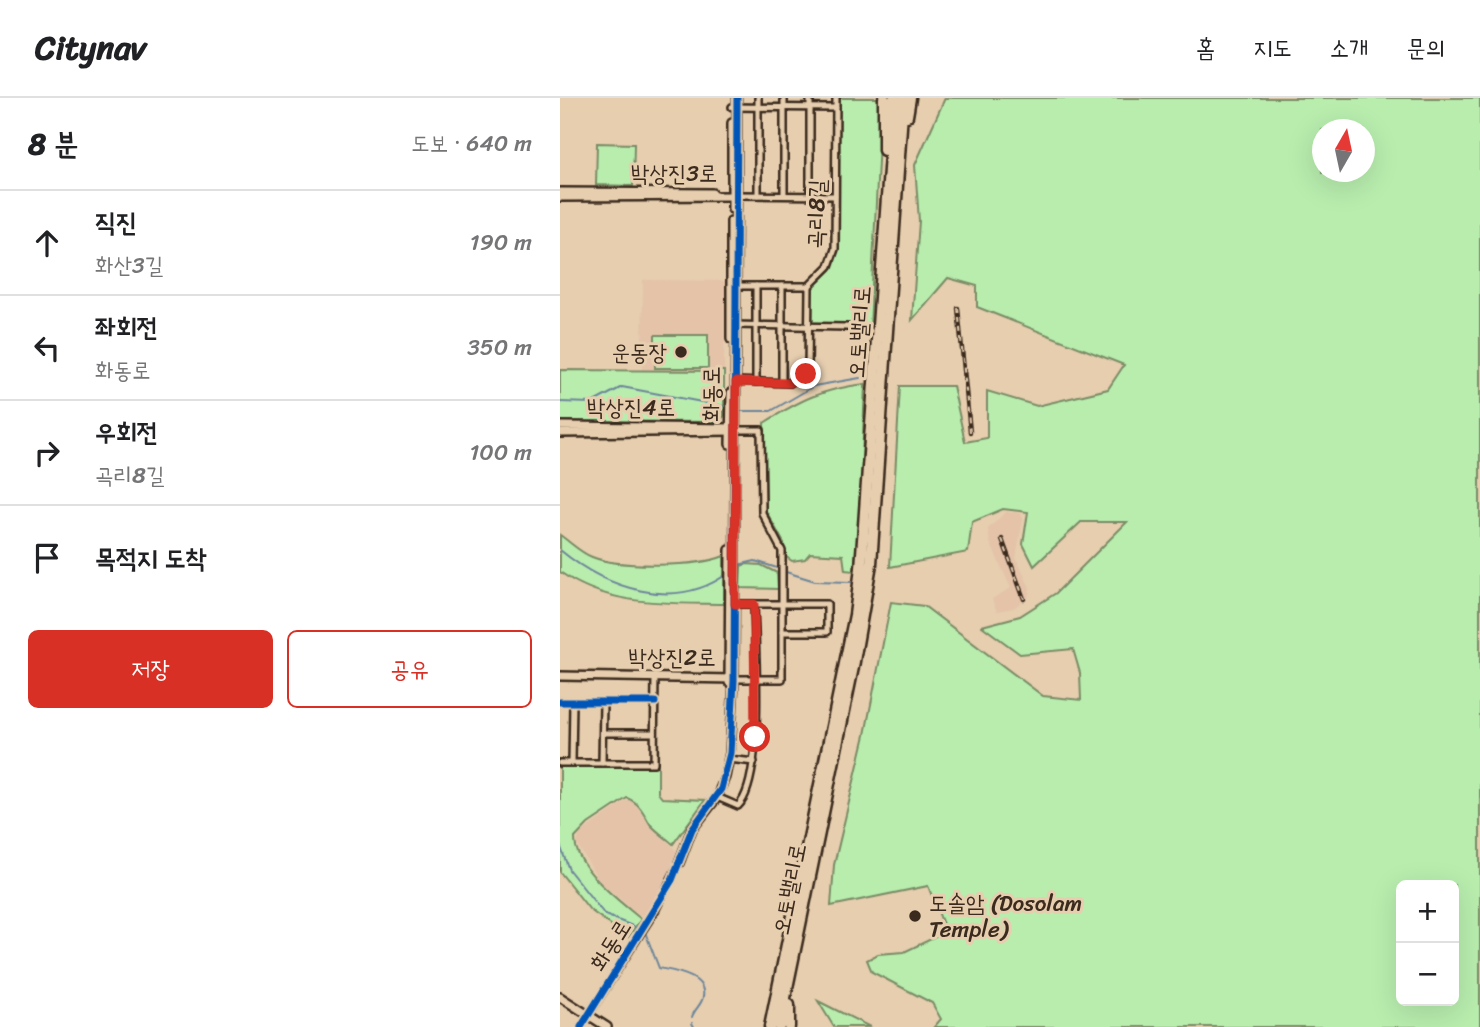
<!DOCTYPE html>
<html lang="ko">
<meta charset="utf-8">
<style>
:root{--surface:#fff;--page:#f2f2f2;--text:#202124;--muted:#757577;--line:#e0e0e0;--accent:#d93025}
body{margin:0;font-family:Sriracha,"Poor Story",sans-serif;background:var(--page);color:var(--text)}
.controls{position:absolute;right:21px;bottom:21px;display:grid;overflow:hidden;border-radius:10px;box-shadow:0 7px 28px #0002}
.controls button{width:63px;height:63px;display:grid;place-items:center;padding:0;border:0;border-bottom:2px solid var(--line);background:var(--surface);color:var(--text);font:35px sans-serif}
.compass{position:absolute;left:752px;top:21px;width:63px;height:63px;border-radius:50%;background:var(--surface);box-shadow:0 7px 28px #0002;rotate:9deg}
.stop{position:absolute;width:21px;height:21px;margin:-16px;border:5px solid #d93025;border-radius:50%;background:#fff}
.stop.end{background:#d93025;border-color:#fff;box-shadow:0 2px 7px #0008}
.list{margin:0;padding:0;list-style:none}
h2{display:flex;justify-content:space-between;align-items:center;height:91px;margin:0;padding:0 28px;font-size:30px}
h2 small{font-size:23px;font-weight:400;color:var(--muted)}
.list li{display:grid;grid-template-columns:46px 1fr auto;gap:21px;align-items:center;box-sizing:border-box;height:105px;padding:0 28px;border-top:2px solid var(--line)}
.list b{display:block;font-size:26px;white-space:nowrap}
.list p{margin:0;font-size:23px;white-space:nowrap;color:var(--muted)}
.list em{font-size:23px;font-style:normal;color:var(--muted)}
.actions{display:flex;gap:14px;padding:21px 28px}
.actions a{flex:1;padding:16px 0;border:2px solid var(--accent);border-radius:10px;text-align:center;font-size:24px;color:var(--accent)}
.actions .main{background:var(--accent);color:#fff}
.icon{flex:none;width:38px;height:38px;fill:none;stroke:currentColor;stroke-width:2;stroke-linecap:round;stroke-linejoin:round}
.map{position:relative;flex:none;width:920px;height:929px;overflow:hidden}
header{display:flex;align-items:center;gap:42px;box-sizing:border-box;height:98px;padding:0 35px;background:var(--surface);border-bottom:2px solid var(--line)}
header strong{font-size:33px}
nav{display:flex;gap:38px;margin-inline-start:auto;font-size:24px}
main{display:flex}
aside{flex:1;background:var(--surface)}
.map>svg:first-child{display:block}
.built{fill:#e4c3a9}
.green{fill:#b8edae;stroke:#7a8c66;stroke-width:2;fill-rule:evenodd}
.lines{fill:none;stroke-linecap:round;stroke-linejoin:round}
.stream{stroke:#6e869a;stroke-width:2}
.street-casing{stroke:#3b2a1e;stroke-width:10}
.secondary-casing{stroke:#3b2a1e;stroke-width:12}
.highway-casing{stroke:#3b2a1e;stroke-width:15}
.street{stroke:#e6ceaf;stroke-width:5}
.secondary{stroke:#e6ceaf;stroke-width:7}
.highway{stroke:#e6ceaf;stroke-width:10}
.rail-casing{stroke:#3b2a1e;stroke-width:4.5}
.rail{stroke:#e6ceaf;stroke-width:2;stroke-dasharray:5;stroke-linecap:butt}
.cycleway-casing{stroke:#e6ceaf;stroke-width:11}
.cycleway{stroke:#0057b8;stroke-width:7}
.route{stroke:#d93025;stroke-width:9}
.poi-dot{fill:#3b2a1e;stroke:#e6ceaf;stroke-width:2.5}
.labels{text-anchor:middle;stroke-width:6;stroke-linejoin:round;paint-order:stroke}
.street-label{font-size:23px;fill:#3b2a1e;stroke:#e6ceaf}
.poi-label{font-size:23px;fill:#3b2a1e;stroke:#e6ceaf;text-anchor:end}
</style>
<header>
<strong>Citynav</strong>
<nav><a>홈</a><a>지도</a><a>소개</a><a>문의</a></nav>
</header>
<main>
<aside>
<h2>8 분<small>도보 · 640 m</small></h2>
<ul class="list">
<li><svg class="icon" aria-label="ahead" viewBox="0 0 24 24"><path d="M12 20V5M6 11l6-6 6 6"/></svg><div><b>직진</b><p>화산3길</p></div><em>190 m</em></li>
<li><svg class="icon" aria-label="left" viewBox="0 0 24 24"><path d="M17 20v-9H6M10 6l-5 5 5 5"/></svg><div><b>좌회전</b><p>화동로</p></div><em>350 m</em></li>
<li><svg class="icon" aria-label="right" viewBox="0 0 24 24"><path d="M7 20v-9h11M14 6l5 5-5 5"/></svg><div><b>우회전</b><p>곡리8길</p></div><em>100 m</em></li>
<li><svg class="icon" aria-label="arrive" viewBox="0 0 24 24"><path d="M6 21V4h12l-3 4 3 4H6"/></svg><div><b>목적지 도착</b></div></li>
</ul>
<div class="actions"><a class="main">저장</a><a>공유</a></div>
</aside>
<div class="map">
<svg width="920" height="929" viewBox="0 0 920 929">
<rect width="100%" height="100%" fill="#e6ceaf"/>
<filter id="ink" filterUnits="userSpaceOnUse"><feTurbulence type="fractalNoise" baseFrequency=".0143" numOctaves="2"/><feDisplacementMap in="SourceGraphic" scale="14" xChannelSelector="R" yChannelSelector="G"/><feConvolveMatrix kernelMatrix="1 2 1 2 8 2 1 2 1" color-interpolation-filters="sRGB"/></filter>
<g filter="url(#ink)">
<g class="built">
<path d="M83,182L165,183L164,273H82Z"/>
<path d="M446,414L460,415L463,420L456,460L470,490L468,500L453,510L437,513L432,501L451,490L430,444L428,431Z"/>
<path d="M66,703H72L116,753L110,773L83,820L40,784L17,746L20,735Z"/>
</g>
<g class="green">
<path d="M279,0H321L310,230L255,227L252,224L251,191L271,172L278,153Z"/>
<path d="M385,0H920V929H374L381,921L372,905L312,874L307,862L318,856L344,854L386,834L368,788L271,808L274,767L305,637L331,504L364,508L483,598L521,602L520,575L513,551L460,556L422,528L460,518L496,495L567,424H521L474,468L463,446L468,414L443,411L412,424L408,454L330,469L340,288H393L405,344L427,340V293L477,308L548,291L564,267L417,209V188L388,180L352,222L359,123L355,67ZM762,32H804V74H762ZM841,787H894V903H841Z"/>
<path d="M37,45L74,46L73,88L36,87Z"/>
<rect x="95" y="237" width="53" height="33"/>
<path d="M0,272L164,273V318L158,324L0,323Z"/>
<path d="M305,286L300,415L294,473L285,472L283,457L250,455L245,461L232,463L225,458L224,445L206,413L204,325C240,302 262,291 305,286Z"/>
<path d="M0,437C10,444 21,455 32,459C58,470 138,469 164,458V506C107,505 49,509 0,474Z"/>
<path d="M186,466L201,467L217,475L218,491L180,490L181,468Z"/>
<path d="M98,667V695L102,700L145,702L113,746C106,740 96,733 90,726C84,716 80,705 67,700L28,726L15,740C14,769 60,804 81,821L68,839L30,812L0,774V668Z"/>
<path d="M258,903L310,929H274Z"/>
</g>
<g class="lines">
<g class="stream">
<path d="M0,304L32,305L62,289L163,308"/>
<path d="M182,313H211L254,288L300,280"/>
<path d="M0,452C46,490 115,515 168,475"/>
<path d="M178,467L195,463L217,470"/>
<path d="M226,474L255,483L291,484"/>
<path d="M0,747L9,772L45,817L80,831"/>
<path d="M85,834L99,870C112,873 147,877 143,899C142,906 134,912 132,919"/>
<path d="M132,925L134,929"/>
</g>
<defs>
<g id="street">
<path d="M172,9L276,10"/>
<path d="M176,97L275,98"/>
<path d="M198,97V0"/>
<path d="M224,97V0"/>
<path d="M250,97V0"/>
<path d="M174,188H249"/>
<path d="M222,188V284"/>
<path d="M174,227L286,229L310,233"/>
<path d="M176,283L230,285L248,273L249,188L269,168L275,151L276,0"/>
<path d="M196,284V188"/>
<path d="M175,506H267V534H222"/>
<path d="M174,581H222V453L202,415L201,332H175"/>
<path d="M0,604H95"/>
<path d="M43,635H94"/>
<path d="M169,661L194,664"/>
<path d="M0,665H94L95,578"/>
<path d="M12,665L13,604"/>
<path d="M42,665L43,604"/>
<path d="M157,699L178,708C205,682 195,547 194,506"/>
<path d="M21,929L96,811L119,765"/>
</g>
<g id="secondary">
<path d="M0,94L152,95"/>
<path d="M0,99L174,98"/>
<path d="M172,111V25"/>
<path d="M171,241V123"/>
<path d="M0,328L172,330"/>
<path d="M0,335L174,333"/>
<path d="M170,346L171,295"/>
<path d="M0,578L174,581"/>
<path d="M169,584L170,452"/>
<path d="M119,765L132,731L157,699L165,679L170,655L174,583L177,0"/>
<path d="M0,899L47,929"/>
</g>
<g id="highway">
<path d="M347,18L350,0"/>
<path d="M324,52V0"/>
<path d="M229,907V929"/>
<path d="M210,929L295,517L301,470L334,0"/>
<path d="M219,929L293,569L311,466L343,0"/>
</g>
</defs>
<use href="#street" class="street-casing"/>
<use href="#secondary" class="secondary-casing"/>
<use href="#highway" class="highway-casing"/>
<use href="#street" class="street"/>
<use href="#secondary" class="secondary"/>
<use href="#highway" class="highway"/>
<defs>
<g id="rail">
<path d="M398,210L410,334"/>
<path d="M442,441L464,501"/>
</g>
</defs>
<use href="#rail" class="rail-casing"/>
<use href="#rail" class="rail"/>
<defs>
<g id="cycleway">
<path d="M0,604H95"/>
<path d="M21,929L112,782L132,731L161,691L170,655L174,583L177,0"/>
</g>
</defs>
<use href="#cycleway" class="cycleway-casing"/>
<use href="#cycleway" class="cycleway"/>
</g>
</g>
<g class="lines" filter="url(#ink)">
<path class="route" d="M195,639L194,506H175L176,284L230,285L246,276"/>
</g>
<g class="poi-dot">
<circle cx="121" cy="254" r="7"/>
<circle cx="355" cy="818" r="7"/>
</g>
<g class="labels">
<g class="street-label">
<text x="114" y="83">박상진3로</text>
<text transform="translate(256 116) rotate(-88)" y="8">곡리8길</text>
<text transform="translate(299 234) rotate(-86)" y="8">오토밸리로</text>
<text transform="translate(151 296) rotate(-90)" y="8">화동로</text>
<text x="71" y="317">박상진4로</text>
<text x="112" y="567">박상진2로</text>
<text transform="translate(229 791) rotate(-79)" y="8">오토밸리로</text>
<text transform="translate(50 847) rotate(-58)" y="8">화동로</text>
</g>
<g class="poi-label">
<text x="107" y="262">운동장</text>
<text x="369" y="813" text-anchor="start">도솔암 (Dosolam<tspan x="369" dy="26">Temple)</tspan></text>
</g>
</g>
</svg>
<div class="controls">
<button>+</button>
<button>−</button>
</div>
<svg class="compass" viewBox="-18 -18 36 36"><path d="M0-13l5 13h-10z" fill="#e53935"/><path d="M0 13l5-13h-10z" fill="#757577"/></svg>
<div class="stop" style="left:195px;top:639px"></div>
<div class="stop end" style="left:246px;top:276px"></div>
</div>
</main>
